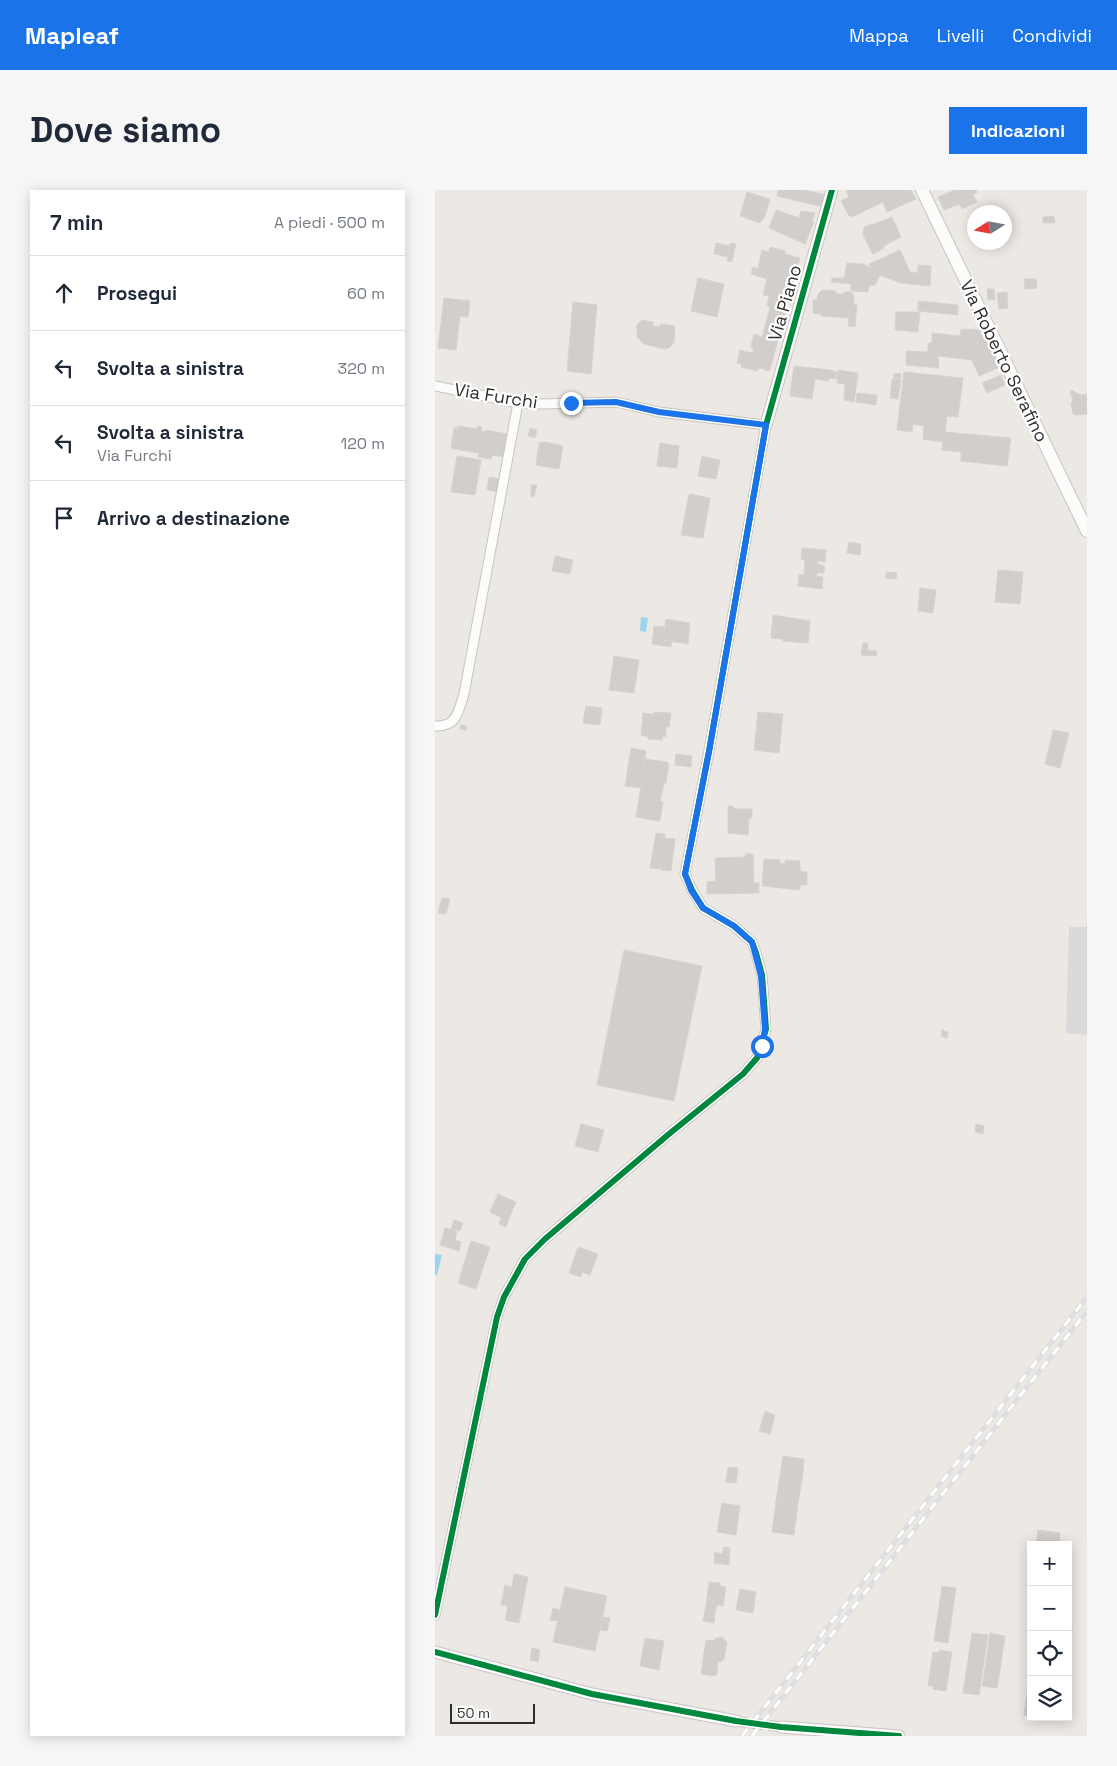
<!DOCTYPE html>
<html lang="it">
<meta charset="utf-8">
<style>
:root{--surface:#fff;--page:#f6f6f7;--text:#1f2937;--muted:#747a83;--line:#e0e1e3;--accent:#1a73e8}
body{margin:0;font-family:"Space Grotesk",sans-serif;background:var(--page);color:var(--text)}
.controls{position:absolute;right:15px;bottom:15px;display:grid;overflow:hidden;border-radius:0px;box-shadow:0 2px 12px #0003}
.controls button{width:45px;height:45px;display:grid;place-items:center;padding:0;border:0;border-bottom:1px solid var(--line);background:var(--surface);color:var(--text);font:25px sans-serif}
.compass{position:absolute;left:532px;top:15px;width:45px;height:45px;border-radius:50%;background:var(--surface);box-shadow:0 2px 12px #0003;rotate:259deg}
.scale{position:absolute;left:15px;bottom:12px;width:85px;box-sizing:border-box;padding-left:5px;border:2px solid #2e2e2e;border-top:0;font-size:14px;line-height:18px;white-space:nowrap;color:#2e2e2e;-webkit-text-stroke:4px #fff;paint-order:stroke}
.stop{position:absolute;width:15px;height:15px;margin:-11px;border:4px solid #1a73e8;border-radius:50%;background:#fff}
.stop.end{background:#1a73e8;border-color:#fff;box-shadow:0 1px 5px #0008}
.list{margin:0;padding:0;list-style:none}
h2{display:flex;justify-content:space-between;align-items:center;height:65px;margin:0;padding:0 20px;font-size:21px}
h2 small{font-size:16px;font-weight:400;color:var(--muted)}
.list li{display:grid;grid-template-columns:32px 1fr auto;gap:15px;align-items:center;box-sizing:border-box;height:75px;padding:0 20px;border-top:1px solid var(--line)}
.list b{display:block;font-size:19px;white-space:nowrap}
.list p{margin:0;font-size:16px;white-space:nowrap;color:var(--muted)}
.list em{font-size:16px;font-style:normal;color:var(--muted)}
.icon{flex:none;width:28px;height:28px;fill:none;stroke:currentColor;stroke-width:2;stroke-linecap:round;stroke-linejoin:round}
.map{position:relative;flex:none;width:652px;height:1546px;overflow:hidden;border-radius:0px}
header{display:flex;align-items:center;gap:30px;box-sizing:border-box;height:70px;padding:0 25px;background:var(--accent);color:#fff}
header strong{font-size:24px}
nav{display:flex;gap:28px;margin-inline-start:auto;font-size:18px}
.intro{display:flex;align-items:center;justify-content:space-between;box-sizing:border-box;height:120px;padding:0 30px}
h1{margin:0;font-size:35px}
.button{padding:12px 22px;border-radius:0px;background:var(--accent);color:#fff;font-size:18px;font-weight:700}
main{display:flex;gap:30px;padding:0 30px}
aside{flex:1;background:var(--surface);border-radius:0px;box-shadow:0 2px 12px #0003}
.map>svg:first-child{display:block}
.industrial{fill:#dcd9db}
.water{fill:#99d6ec}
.building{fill:#d1cecb;stroke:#d7d4d0}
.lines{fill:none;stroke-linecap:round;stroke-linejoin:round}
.tertiary-tunnel{stroke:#c6c3c0;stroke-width:11;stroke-dasharray:11 5.5;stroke-linecap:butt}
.minor-casing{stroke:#c5c4c5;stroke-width:11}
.tertiary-casing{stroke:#c5c4c5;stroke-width:13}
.secondary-casing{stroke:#c5c4c5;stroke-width:14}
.minor{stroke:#fcfcfb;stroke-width:9}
.tertiary{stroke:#fcfcfb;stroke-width:11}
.secondary{stroke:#fcfcfb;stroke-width:12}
.rail-casing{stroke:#dfdfe1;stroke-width:5}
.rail{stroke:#fff;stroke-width:3;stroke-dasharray:9;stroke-linecap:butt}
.cycleway-casing{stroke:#fff;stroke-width:9}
.cycleway{stroke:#00873e;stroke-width:6}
.route{stroke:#1a73e8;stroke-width:6}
.labels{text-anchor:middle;stroke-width:4.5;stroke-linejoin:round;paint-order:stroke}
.street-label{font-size:18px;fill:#2e2e2e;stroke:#fff}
</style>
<header>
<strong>Mapleaf</strong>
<nav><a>Mappa</a><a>Livelli</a><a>Condividi</a></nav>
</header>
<div class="intro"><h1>Dove siamo</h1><a class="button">Indicazioni</a></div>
<main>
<aside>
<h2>7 min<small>A piedi · 500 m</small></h2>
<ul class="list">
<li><svg class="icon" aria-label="ahead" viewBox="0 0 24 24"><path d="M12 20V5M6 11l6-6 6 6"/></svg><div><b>Prosegui</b></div><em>60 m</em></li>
<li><svg class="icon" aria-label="left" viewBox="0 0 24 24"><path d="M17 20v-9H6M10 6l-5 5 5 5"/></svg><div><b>Svolta a sinistra</b></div><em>320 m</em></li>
<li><svg class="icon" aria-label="left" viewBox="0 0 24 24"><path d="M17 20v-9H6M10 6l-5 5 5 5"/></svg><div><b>Svolta a sinistra</b><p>Via Furchi</p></div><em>120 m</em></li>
<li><svg class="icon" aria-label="arrive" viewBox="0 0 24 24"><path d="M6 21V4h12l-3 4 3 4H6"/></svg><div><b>Arrivo a destinazione</b></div></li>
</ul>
</aside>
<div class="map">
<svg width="652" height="1546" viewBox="0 0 652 1546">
<rect width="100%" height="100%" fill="#ece8e4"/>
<path class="industrial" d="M652,729V845L631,843L634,737H651Z"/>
<g class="water">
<path d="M206,427L213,428L211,442L205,441Z"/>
<path d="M0,1064L7,1065L2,1085H0Z"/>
</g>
<g class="building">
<path d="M343,0H370L391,5L388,17L342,6Z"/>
<path d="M411,0H476L481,9L452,22L448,12L417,27L415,25L414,26L406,11L414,7Z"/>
<path d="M520,0H541L542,3L538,4L542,12L527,19L524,14L509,20L503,7Z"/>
<path d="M312,2L335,9L329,29H327L325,33L305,26Z"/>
<path d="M341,20L364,28L366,21L380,23L377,30L379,32L370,54L334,38Z"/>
<path d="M619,26L620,33H608V27Z"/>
<path d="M457,27L466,47L448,56L449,58L438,64L428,45L429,37L436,34L437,35Z"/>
<path d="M281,53L295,56L293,67L279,64Z"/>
<path d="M295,53L301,54L297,72L292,71Z"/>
<path d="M335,57L350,61V64L365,68L335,180L333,181L325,178L322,181L306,177V174L302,173L305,160L316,163L319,161L316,156L319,144L327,147L335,117L332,116L334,106L328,105L332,89L316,84L318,77L323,79L327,60L334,62Z"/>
<path d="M465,60L475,82L483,83V75L496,76L495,96L465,93L445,85L440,95L434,96L433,102L416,101V94L396,92L397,88H409L412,73L428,74L436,78L434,74Z"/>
<path d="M263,88L289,94L282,127L256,121Z"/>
<path d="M589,89H601L602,98L590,99Z"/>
<path d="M552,99H559L560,109L553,110Z"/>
<path d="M387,100L400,101L402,104H408L410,102H416L419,105V115H422L420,137L413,136L414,128L386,126V124L378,123V110H382L383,104Z"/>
<path d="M572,102L573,118L564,119L562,103Z"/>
<path d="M9,108L35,111L33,127L25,126L21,160L3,158Z"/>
<path d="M483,111L523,115V125L483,121Z"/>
<path d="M138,112L162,115L156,184L132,181Z"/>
<path d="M461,122H485L483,142L460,140Z"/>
<path d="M207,130L218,132V136L225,137V134L240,136L239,152L234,158L229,159L209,154L202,147V135Z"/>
<path d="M526,139L546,140L565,177L544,186L537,170L503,166L504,178L471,175V161L493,162V154L497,152V143L525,146Z"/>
<path d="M359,176L395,180L402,182L401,189L394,188V191L380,189L377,209L355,206Z"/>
<path d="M403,180L423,183L419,212L409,210L410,194L402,193Z"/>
<path d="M469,182L528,188L523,227L512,226L510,242L576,248L572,276L526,271V262L507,260L508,252L488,249L489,236L478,234L477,242L462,240Z"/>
<path d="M459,183L466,184V189L459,188Z"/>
<path d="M566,185L570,195L552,203L547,193Z"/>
<path d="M457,189L466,190L463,209L455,208Z"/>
<path d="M637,200L645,205L652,204V224L641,225L638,224L636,214L638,210L635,202Z"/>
<path d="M422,203L442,205L441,215L421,212Z"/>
<path d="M23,236L42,239L43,236L47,237L46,241L50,242L51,240L73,244L69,267L57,265L56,269L43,267L44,263L19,259Z"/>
<path d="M19,238H23L19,259L16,258Z"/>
<path d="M95,238L102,240L100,248L93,246Z"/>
<path d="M110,252L128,256L124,279L101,275L104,253Z"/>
<path d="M225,253L244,256L242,278L222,276Z"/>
<path d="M22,266L46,270L40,305L16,302Z"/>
<path d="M267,266L285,270L281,289L263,286Z"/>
<path d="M54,287L64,289L62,302L52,300Z"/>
<path d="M96,295H102L99,307L96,306Z"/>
<path d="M254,304L275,308L268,348L246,345Z"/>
<path d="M414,352L426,354L425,365L412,363Z"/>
<path d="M367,358L391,360L390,372L383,371L382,374L389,376L390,379L388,383H382L381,386L388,387L387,399L363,396L364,384L369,385L370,370L366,369Z"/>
<path d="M120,366L138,370L135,384L117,381Z"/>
<path d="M563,380L588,382L585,414L560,412Z"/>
<path d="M451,382L462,383L461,389L451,388Z"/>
<path d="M485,398L501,400L498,423L483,421Z"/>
<path d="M338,425L375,431L373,453L348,451V449L336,448Z"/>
<path d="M231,429L255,433L253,454L228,450Z"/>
<path d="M219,436L230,437L228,450L237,452L236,457L217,454Z"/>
<path d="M428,453H433L432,460L442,461L441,466L426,465Z"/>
<path d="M179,466L204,470L199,503L174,500Z"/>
<path d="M151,516L167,518L165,535L148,533Z"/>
<path d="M219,522L236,523L234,537H231V547L228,546L227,550L213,549V547L206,545L208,523L219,524Z"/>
<path d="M323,522L348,524L344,563L319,560Z"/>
<path d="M26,535L31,536V540L25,539Z"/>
<path d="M618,540L634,543L625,578L610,574Z"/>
<path d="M196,558L211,561L206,598L190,596Z"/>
<path d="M241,564L257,566L256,577L240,575Z"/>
<path d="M210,569L232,572L234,574L231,593H229L225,611L228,612L225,630L223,631L201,627Z"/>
<path d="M293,616H298L300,619H317V627L314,629L313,645L293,643Z"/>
<path d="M221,643L230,644L226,679L215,678Z"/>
<path d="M229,648L240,649L236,681L226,680Z"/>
<path d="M310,664H318L319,693H324V703L272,704V692L281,691L280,668L311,667Z"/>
<path d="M329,669L345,670V673L350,674V670L365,671V681L372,682V695H365V700L327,696Z"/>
<path d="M7,708L15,709L11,724L3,723Z"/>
<path d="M189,760L267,776L239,911L162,895Z"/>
<path d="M507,840L513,842L512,848L506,846Z"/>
<path d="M146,934L169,940L163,962L140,956Z"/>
<path d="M541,934L549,936L548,944L540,942Z"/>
<path d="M63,1004L81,1012L73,1031L55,1022Z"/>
<path d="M66,1028L73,1031L71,1037L64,1034Z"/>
<path d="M19,1030L28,1033L25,1041L16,1039Z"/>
<path d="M10,1038L22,1041L20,1050L26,1052L24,1061L5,1055Z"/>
<path d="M36,1051L55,1057L41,1099L23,1093Z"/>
<path d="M143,1057L163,1064L155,1085L147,1082L146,1087L134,1083Z"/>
<path d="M330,1221L340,1225L335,1244L324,1241Z"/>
<path d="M348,1266L369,1269L368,1282L346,1279Z"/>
<path d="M293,1277L303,1278L301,1293L291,1292Z"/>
<path d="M346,1279L368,1282L363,1314L341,1311Z"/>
<path d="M341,1311L363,1314L359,1345L337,1342Z"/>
<path d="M287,1313L305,1316L301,1345L282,1342Z"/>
<path d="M603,1340L625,1343L624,1355H601Z"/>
<path d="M289,1357L295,1358L294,1375L279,1373L280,1362L287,1364Z"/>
<path d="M79,1384L93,1387L84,1433L70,1430L73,1416L66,1415L70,1395L77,1397Z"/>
<path d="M274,1392L285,1393V1396L291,1397L288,1416L277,1414L278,1409L272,1408Z"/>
<path d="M507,1396L521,1398L513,1453L499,1451Z"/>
<path d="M130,1397L172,1406L160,1461L118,1452Z"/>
<path d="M305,1399L321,1402L318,1423L301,1420Z"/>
<path d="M272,1408L278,1409L277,1414L282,1415L280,1423L270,1421Z"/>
<path d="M118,1418L125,1420L123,1431L115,1430Z"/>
<path d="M270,1421L280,1423L279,1433L268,1431Z"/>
<path d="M168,1427L175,1428L172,1441L165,1440Z"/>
<path d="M633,1433L637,1434L634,1448H633Z"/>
<path d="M537,1443L553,1445L544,1505L528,1503Z"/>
<path d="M555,1443L570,1446L564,1486L549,1484Z"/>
<path d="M285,1447L288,1448L292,1452L289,1469L286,1472L283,1471L282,1484L280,1486L266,1484L271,1450L279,1451V1449Z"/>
<path d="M210,1448L229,1451L224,1480L205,1476Z"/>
<path d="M97,1458L105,1460L103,1472L95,1470Z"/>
<path d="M504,1460L517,1462L511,1501L498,1499V1496H493L498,1462L504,1463Z"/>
<path d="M549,1484L564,1486L562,1498L547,1496Z"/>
<path d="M593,1496L596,1497V1526L589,1525Z"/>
</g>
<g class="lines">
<path class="tertiary-tunnel" d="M301,1531L346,1537"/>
<defs>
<g id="minor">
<path d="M0,196L83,213L106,214L181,212L224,222L331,235L274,561L250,684L257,700L268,718L299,736L317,752L321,763L327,785L331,839L322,868L308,884L234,944L110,1049L90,1069L69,1107L62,1127L0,1425"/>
<path d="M0,536C22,537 23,522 29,504L83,213"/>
</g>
<g id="tertiary">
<path d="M331,235L397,0"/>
<path d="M0,1462L157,1504L301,1531"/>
<path d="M346,1537L464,1546"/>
</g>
<path id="secondary" d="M487,0L652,341"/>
</defs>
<use href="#minor" class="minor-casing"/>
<use href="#tertiary" class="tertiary-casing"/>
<use href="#secondary" class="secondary-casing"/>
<use href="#minor" class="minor"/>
<use href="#tertiary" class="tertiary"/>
<use href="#secondary" class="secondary"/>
<defs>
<g id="rail">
<path d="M307,1546L652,1107"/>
<path d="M317,1546L652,1121"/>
</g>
</defs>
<use href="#rail" class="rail-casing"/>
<use href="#rail" class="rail"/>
<defs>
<g id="cycleway">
<path d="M0,1425L62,1127L69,1107L90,1069L110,1049L234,944L308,884L322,868L331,839L327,785L321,763L317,752L299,736L268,718L257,700L250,684L274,561L331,235L397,0"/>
<path d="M0,1462L157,1504L301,1531L346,1537L464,1546"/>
</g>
</defs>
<use href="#cycleway" class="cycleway-casing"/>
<use href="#cycleway" class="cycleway"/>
</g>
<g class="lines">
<path class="route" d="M136,213L181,212L224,222L331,235L274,562L250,684L256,700L268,718L299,736L317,752L326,786L330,839L327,856"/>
</g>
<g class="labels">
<g class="street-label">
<text transform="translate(350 113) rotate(-74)" y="6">Via Piano</text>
<text transform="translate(569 171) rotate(64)" y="6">Via Roberto Serafino</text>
<text transform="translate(61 206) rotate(9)" y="6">Via Furchi</text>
</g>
</g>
</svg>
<div class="controls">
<button>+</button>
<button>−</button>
<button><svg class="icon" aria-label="locate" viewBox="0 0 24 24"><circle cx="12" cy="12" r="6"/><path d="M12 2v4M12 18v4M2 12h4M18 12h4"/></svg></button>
<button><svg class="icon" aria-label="layers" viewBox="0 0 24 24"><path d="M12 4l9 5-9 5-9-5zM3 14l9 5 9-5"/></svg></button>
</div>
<svg class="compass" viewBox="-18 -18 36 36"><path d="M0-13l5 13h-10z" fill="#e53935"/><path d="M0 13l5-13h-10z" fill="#747a83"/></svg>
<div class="scale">50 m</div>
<div class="stop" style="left:327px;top:856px"></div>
<div class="stop end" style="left:136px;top:213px"></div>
</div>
</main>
